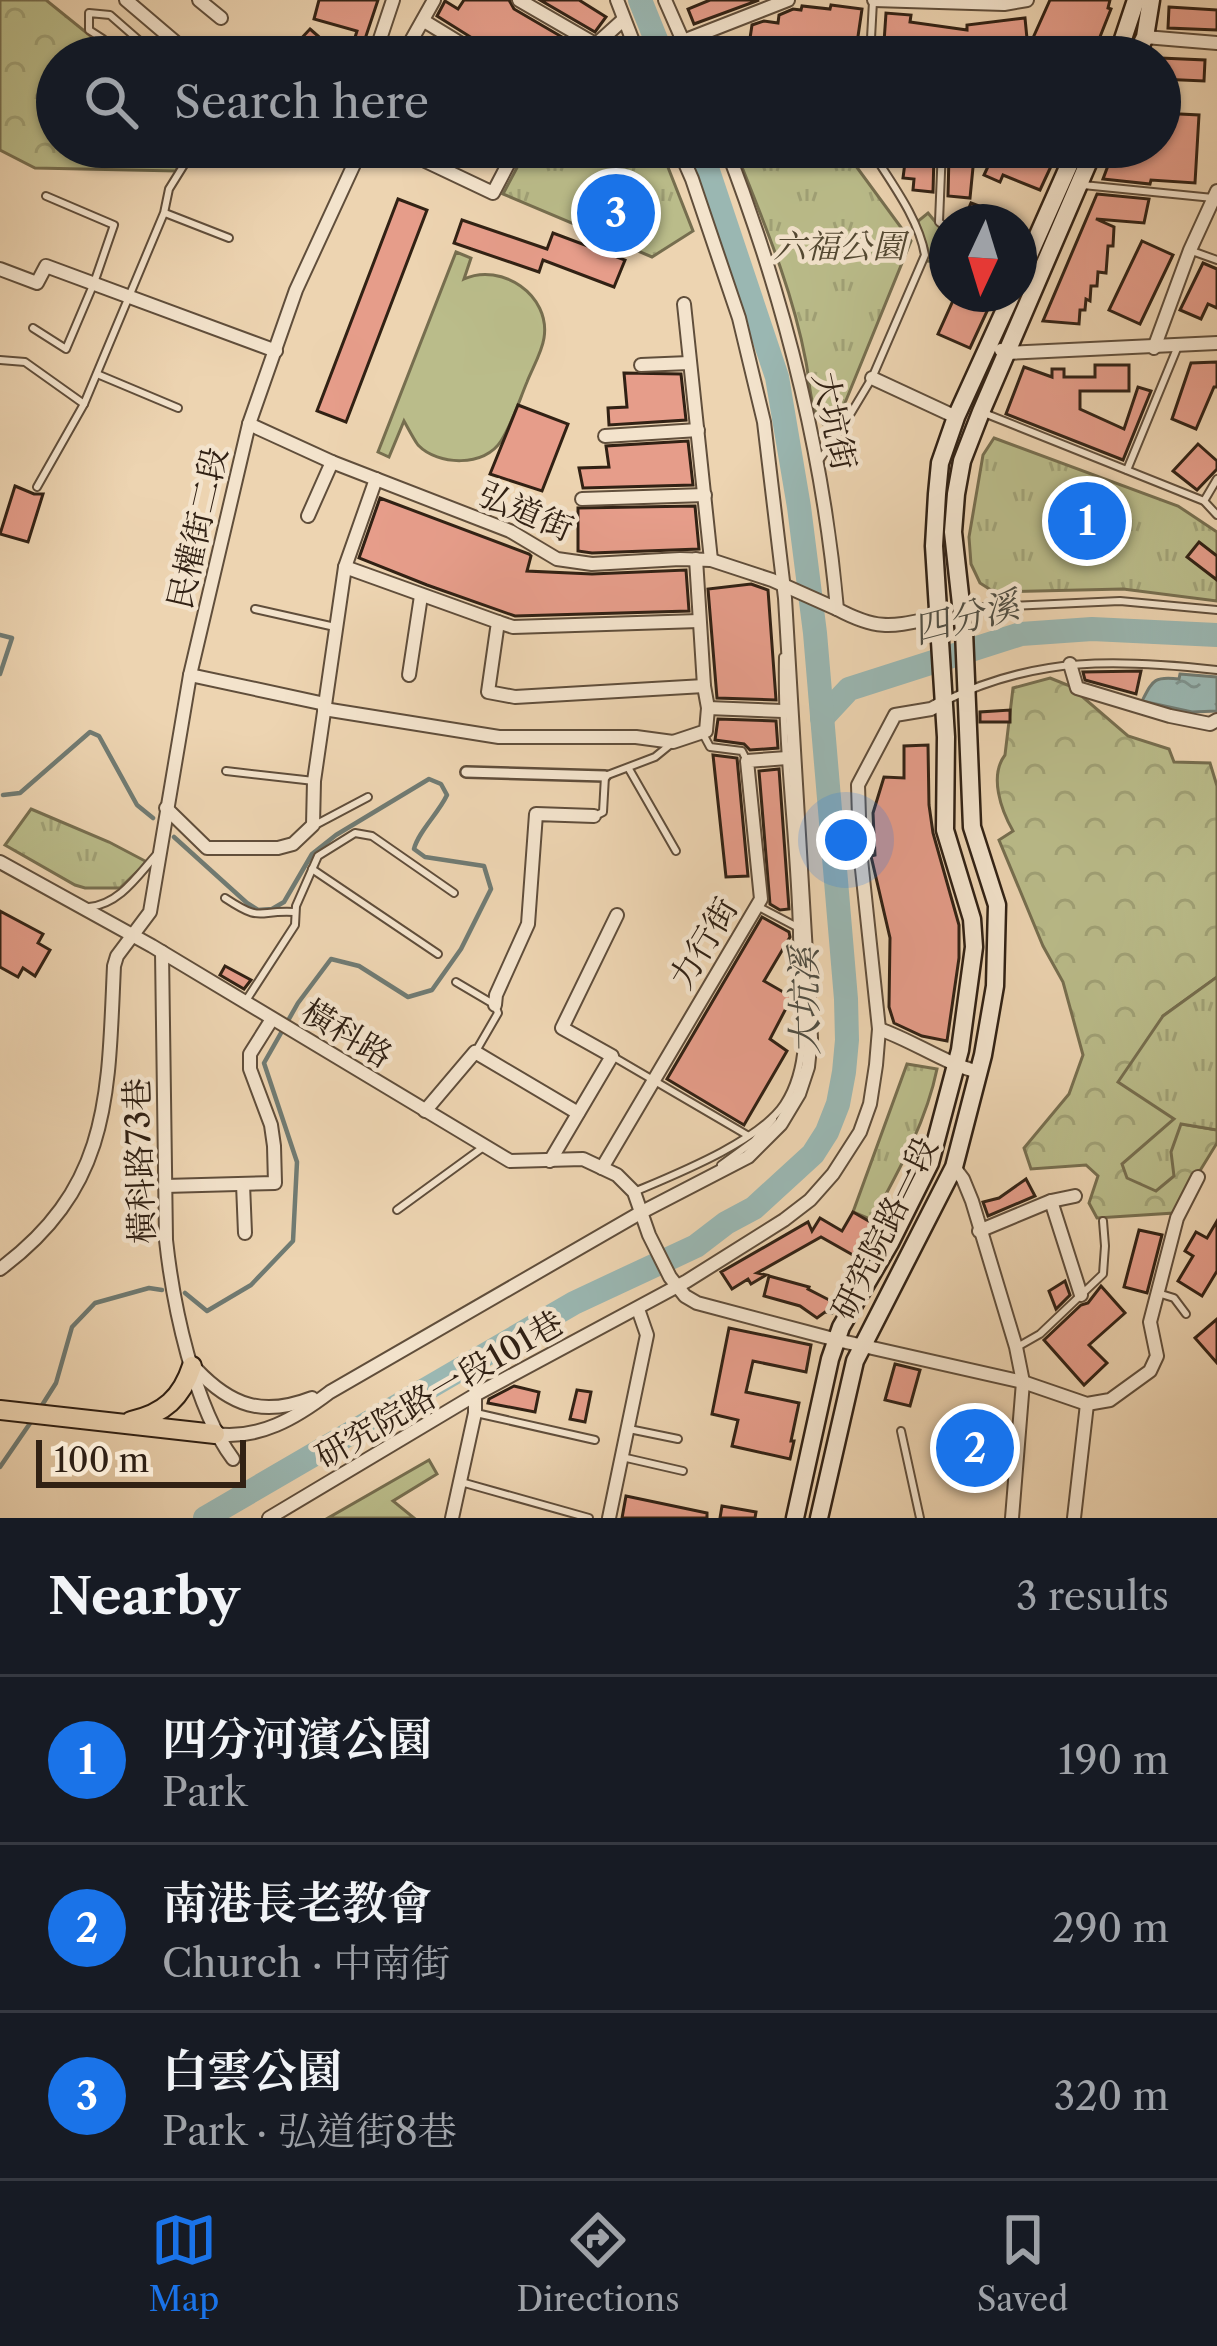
<!DOCTYPE html>
<meta charset="utf-8">
<style>
:root{--surface:#171b24;--page:#20242c;--text:#f1f3f6;--muted:#9ea1a6;--line:#363941;--accent:#1a73e8}
body{margin:0;font-family:"Libre Caslon Text","Noto Serif TC",serif;background:var(--page);color:var(--text)}
.compass{position:absolute;left:929px;top:204px;width:108px;height:108px;border-radius:50%;background:var(--surface);box-shadow:0 3px 9px #0004;rotate:184deg}
.scale{position:absolute;left:36px;bottom:30px;width:210px;box-sizing:border-box;padding-left:12px;border:6px solid #312114;border-top:0;font-size:33px;line-height:42px;white-space:nowrap;color:#312114;-webkit-text-stroke:9px #f3e3cc;paint-order:stroke}
.you{position:absolute;left:846px;top:840px;width:42px;height:42px;margin:-30px;border:9px solid #fff;border-radius:50%;background:#1a73e8;box-shadow:0 0 0 18px #1a73e833}
.badge{display:grid;place-items:center;width:78px;height:78px;border-radius:50%;background:var(--accent);color:#fff;font-size:39px;font-weight:700}
.pin{position:absolute;translate:-50% -50%;border:6px solid #fff;box-shadow:0 3px 12px #0006}
.list{margin:0;padding:0;list-style:none}
h2{display:flex;justify-content:space-between;align-items:center;height:156px;margin:0;padding:0 48px;font-size:51px}
h2 small{font-size:39px;font-weight:400;color:var(--muted)}
.list li{display:grid;grid-template-columns:78px 1fr auto;gap:36px;align-items:center;box-sizing:border-box;height:168px;padding:0 48px;border-top:3px solid var(--line)}
.list b{display:block;font-size:45px;white-space:nowrap}
.list p{margin:0;font-size:39px;white-space:nowrap;color:var(--muted)}
.list em{font-size:39px;font-style:normal;color:var(--muted)}
.icon{flex:none;width:66px;height:66px;fill:none;stroke:currentColor;stroke-width:2;stroke-linecap:round;stroke-linejoin:round}
.map{position:relative;flex:none;width:1217px;height:1518px;overflow:hidden}
.search{position:absolute;background:var(--surface);box-shadow:0 3px 9px #0004;left:36px;right:36px;top:36px;height:132px;display:flex;align-items:center;gap:30px;box-sizing:border-box;padding:0 42px;border-radius:66px;color:var(--muted);font-size:45px}
.sheet{height:660px;background:var(--surface)}
nav{display:flex;justify-content:space-around;align-items:center;box-sizing:border-box;height:168px;border-top:3px solid var(--line);background:var(--surface);font-size:33px;color:var(--muted)}
nav a{display:grid;justify-items:center;gap:6px}
nav .on{color:var(--accent)}
.map>svg:first-child{display:block}
.grass{fill:#babc8a;stroke:#766e4f;stroke-width:3}
.forest{fill:url(#forest-crowns);stroke:#766e4f;stroke-width:3}
.park{fill:url(#park-tufts);stroke:#766e4f;stroke-width:3}
.water{fill:url(#water-ripples);stroke:#707b73;stroke-width:3}
.lines{fill:none;stroke-linecap:round;stroke-linejoin:round}
.stream{stroke:#707b73;stroke-width:4.5}
.river{stroke:#9ab7b2;stroke-width:24}
.building{fill:#e69d8a;stroke:#312114;stroke-width:3}
.service-casing{stroke:#604e3b;stroke-width:10}
.pedestrian-casing{stroke:#604e3b;stroke-width:14}
.minor-casing{stroke:#604e3b;stroke-width:16}
.secondary-casing{stroke:#312114;stroke-width:21}
.trunk-casing{stroke:#312114;stroke-width:22}
.service{stroke:#f3e3cc;stroke-width:6}
.pedestrian{stroke:#f3e3cc;stroke-width:9}
.minor{stroke:#f3e3cc;stroke-width:12}
.secondary{stroke:#f3e3cc;stroke-width:16}
.trunk{stroke:#edd4b1;stroke-width:18}
.labels{text-anchor:middle;stroke-width:9;stroke-linejoin:round;paint-order:stroke}
.park-label{font-size:33px;font-style:italic;fill:#534832;stroke:#f3e3cc}
.street-label{font-size:33px;fill:#312114;stroke:#f3e3cc}
.water-label{font-size:36px;font-style:italic;fill:#504e43;stroke:#f3e3cc}
</style>
<div class="map">
<svg width="1217" height="1518" viewBox="0 0 1217 1518">
<defs>
<pattern id="forest-crowns" width="20" height="18" patternUnits="userSpaceOnUse" patternTransform="scale(3)"><rect width="20" height="18" fill="#babc8a"/><path d="M2 6a3 3 0 1 1 6 0M12 15a3 3 0 1 1 6 0" fill="none" stroke="#a0a176"/></pattern>
<pattern id="park-tufts" width="24" height="20" patternUnits="userSpaceOnUse" patternTransform="scale(3)"><rect width="24" height="20" fill="#babc8a"/><path d="M3 7l-1-3M5 7V3M7 7l1-3M15 17l-1-3M17 17v-4M19 17l1-3" fill="none" stroke="#a0a176"/></pattern>
<pattern id="water-ripples" width="26" height="14" patternUnits="userSpaceOnUse" patternTransform="scale(3)"><rect width="26" height="14" fill="#9ab7b2"/><path d="M2 4q2-2 4 0t4 0M15 11q2-2 4 0t4 0" fill="none" stroke="#7e9490"/></pattern>
</defs>
<rect width="100%" height="100%" fill="#edd4b1"/>
<filter id="stains"><feTurbulence type="fractalNoise" baseFrequency=".00167" numOctaves="4"/><feColorMatrix values="0 0 0 0 .2 0 0 0 0 .09 0 0 0 0 .02 0 0 0 .5 -.17"/></filter>
<radialGradient id="worn" r=".72"><stop offset=".6" stop-color="#630" stop-opacity="0"/><stop offset="1" stop-color="#630" stop-opacity=".3"/></radialGradient>
<g class="grass">
<path d="M928,213L947,236L936,262L926,261L927,248L917,222Z"/>
<path d="M456,252L471,258L464,279C501,262 551,295 544,338C542,352 532,369 527,382C519,401 512,424 501,441C485,467 438,466 418,445C413,438 408,428 404,421L389,457L378,452Z"/>
<path d="M429,1460L437,1474L393,1501L414,1518H328Z"/>
</g>
<g class="forest">
<path d="M0,0H46L103,46L104,57H57V147H183L185,151L176,171L35,168L0,150Z"/>
<path d="M1050,678L1070,686L1128,736L1169,749L1174,762L1210,763L1217,786V977L1163,1016L1182,1124L1217,1130V1143L1174,1213L1097,1218L1089,1203L1098,1176L1086,1165L1031,1169L1024,1148L1069,1094L1083,1055L1063,982L1043,946L999,840L1013,831C1001,810 989,776 1005,755L1013,688Z"/>
</g>
<g class="park">
<path d="M528,147H660L693,231L652,257L503,194Z"/>
<path d="M734,147H842L911,241L838,420L829,425L823,424C809,408 810,382 806,362C792,287 762,218 734,147Z"/>
<path d="M994,438L1178,506L1217,532V601L1123,589L994,592L980,583L971,564L969,537L983,455Z"/>
<path d="M31,809L109,842L147,862L120,888H85L75,885L5,845Z"/>
<path d="M1217,977V1130L1181,1124L1171,1152L1174,1176L1156,1191L1127,1178L1122,1164L1174,1119L1118,1082L1163,1016Z"/>
<path d="M907,1064L937,1069C926,1123 898,1172 872,1220L853,1212Z"/>
</g>
<path class="water" d="M1180,674L1217,677V711L1192,712L1142,701C1153,680 1154,676 1179,679Z"/>
<g class="lines">
<g class="stream">
<path d="M0,635L12,638L0,674"/>
<path d="M3,795L20,793L90,732L99,736L137,805L153,818"/>
<path d="M174,837L247,903L258,910L272,909L284,902L312,854L336,835L429,779L441,784L447,795C438,814 418,832 414,849L425,857L484,866L491,889L461,949L432,990L408,997L359,966L331,959L298,1003L264,1063L297,1162L293,1241L251,1285L207,1311L185,1293"/>
<path d="M39,1410L56,1383L72,1327L95,1303L149,1288L162,1290"/>
<path d="M0,1467L33,1419"/>
</g>
<g class="river">
<path d="M640,0L663,57"/>
<path d="M822,718L849,689L1021,634L1092,629L1217,635"/>
<path d="M205,1518L574,1303L696,1246L726,1223L754,1208L813,1154L827,1132L838,1104L844,1072L847,1040L846,999L815,633L799,507L777,377L700,147"/>
</g>
</g>
<g class="building">
<path d="M319,0H378L359,57H349L357,31L314,19Z"/>
<path d="M464,0H509L514,9L574,44L567,57H493L488,48L437,16L445,1L458,9Z"/>
<path d="M540,0H579L606,17L595,32Z"/>
<path d="M710,0H759L694,24L688,9Z"/>
<path d="M1050,0H1110L1108,8L1111,9L1092,57H883L886,13L911,15L910,22L967,30V25L1025,18L1028,49Z"/>
<path d="M831,5L862,9L855,57H700L713,41L749,45L752,25L764,21L778,23L779,15L793,9L801,10L802,6L830,9Z"/>
<path d="M1169,7L1217,10V30L1168,28Z"/>
<path d="M310,29L342,57H284Z"/>
<path d="M126,39L147,57H111Z"/>
<path d="M433,39L463,57H432L424,52Z"/>
<path d="M1160,58L1205,60L1204,81L1160,79Z"/>
<path d="M1160,113L1199,115L1195,183L1151,180L1150,184L1103,179L1115,147H1160Z"/>
<path d="M907,147H932L931,153L934,154L933,192L913,190L914,179L903,178Z"/>
<path d="M953,147H975L970,198L948,196L949,155H953Z"/>
<path d="M997,147H1060L1040,190L1003,175L1000,182L984,175Z"/>
<path d="M1097,194L1149,199L1144,223L1096,219L1114,227L1113,246H1108L1106,273L1098,272L1097,286H1091L1090,301L1086,299L1085,310H1080L1079,324L1043,321Z"/>
<path d="M398,199L427,210L346,422L317,411Z"/>
<path d="M971,203L1019,221V222H963Z"/>
<path d="M462,220L547,249L553,233L625,260L614,287L543,260L539,272L454,243Z"/>
<path d="M1142,241L1173,255L1140,324L1109,310Z"/>
<path d="M1203,263L1217,269V308L1208,304L1201,319L1180,310Z"/>
<path d="M956,294H995L970,348L938,334Z"/>
<path d="M1217,362V387H1214L1196,429L1172,419L1191,363Z"/>
<path d="M1095,365H1129V391H1080V409L1124,429L1138,387L1151,391L1123,460L1006,414L1024,367L1052,377V369H1064V377H1095Z"/>
<path d="M624,373L681,374L686,420L609,425L608,408L627,407Z"/>
<path d="M518,405L568,424L542,491L490,474Z"/>
<path d="M688,441L693,485L583,488L579,468L609,467L606,446Z"/>
<path d="M1198,444L1217,461V469L1197,490L1173,471Z"/>
<path d="M15,486L34,494H43L28,542L0,534Z"/>
<path d="M380,498L529,554L531,556L527,571L592,574L686,570L689,611L515,616L427,585L359,558Z"/>
<path d="M695,506L699,549L592,553L578,551V508Z"/>
<path d="M1199,542L1217,556V580L1187,557Z"/>
<path d="M751,584L768,590L776,700L717,698L708,589Z"/>
<path d="M1141,671L1136,694L1085,680L1083,672Z"/>
<path d="M1010,710V722H980V712Z"/>
<path d="M718,719L776,721L778,748L750,750L744,744L715,740Z"/>
<path d="M928,745L929,805L933,833L959,925V958L947,1041L922,1036L894,1023L889,1007L890,938L871,856L875,855L873,813L884,777L904,778V746Z"/>
<path d="M713,755L737,758L748,876L726,877Z"/>
<path d="M779,769L789,909L780,910L770,904L759,771Z"/>
<path d="M0,911L43,934L38,943L50,950L35,976L23,968L18,977L0,967Z"/>
<path d="M762,917L789,932L790,937L764,981L792,997L770,1039L787,1051L744,1125L667,1079Z"/>
<path d="M225,966L251,980L244,989L220,975Z"/>
<path d="M1026,1179L1035,1196L988,1216L983,1202L999,1198Z"/>
<path d="M853,1212L879,1227L860,1259L821,1237L757,1273L766,1275L751,1284L748,1279L732,1289L721,1272L808,1222L812,1231L820,1218L842,1231Z"/>
<path d="M1217,1221V1271L1202,1296L1178,1281L1193,1256L1185,1251L1196,1232L1207,1238Z"/>
<path d="M1139,1230L1162,1235L1147,1293L1124,1287Z"/>
<path d="M769,1276L809,1287L808,1289L837,1304L832,1313L825,1312L817,1318L800,1306L764,1296Z"/>
<path d="M1065,1281L1070,1295L1056,1309L1049,1291Z"/>
<path d="M1101,1286L1125,1313L1089,1345L1107,1363L1084,1385L1044,1340L1081,1305L1088,1303Z"/>
<path d="M1217,1319V1363L1195,1338Z"/>
<path d="M729,1328L811,1345L806,1372L753,1361L746,1392L799,1403L791,1441H794L790,1459L732,1446L738,1420L712,1414Z"/>
<path d="M895,1364L920,1370L910,1406L885,1400Z"/>
<path d="M514,1386L539,1392L535,1412L488,1403L489,1399Z"/>
<path d="M577,1390L591,1392L585,1422L570,1419Z"/>
<path d="M946,1429L1008,1434L1005,1466L943,1462Z"/>
<path d="M626,1496L707,1513V1518H622Z"/>
<path d="M722,1506L756,1512L755,1518H720Z"/>
</g>
<g class="lines">
<defs>
<g id="service">
<path d="M103,39L89,30V13L110,15L158,57"/>
<path d="M870,57L873,1"/>
<path d="M942,147L939,222L947,228"/>
<path d="M1083,185L1213,198"/>
<path d="M165,213L229,238"/>
<path d="M1192,251L1217,260"/>
<path d="M33,328L66,349L94,283L114,225L46,196"/>
<path d="M0,360L25,362L84,404"/>
<path d="M97,374L178,408"/>
<path d="M984,413L1204,501L1217,515"/>
<path d="M818,462L839,433L872,378L925,255C918,216 889,180 869,147"/>
<path d="M1127,470L1178,346"/>
<path d="M37,487L84,404L164,213L169,189L187,160V147"/>
<path d="M1204,501L1217,479"/>
<path d="M963,608L1120,601L1217,610"/>
<path d="M255,609L335,627"/>
<path d="M945,701C1036,656 1119,659 1217,670"/>
<path d="M702,732L710,747L742,751L747,761"/>
<path d="M629,769L676,851"/>
<path d="M226,771L314,781"/>
<path d="M595,816L603,812L605,776L655,757L671,744"/>
<path d="M317,824L368,797"/>
<path d="M312,869L438,954"/>
<path d="M225,898C263,923 255,910 294,912"/>
<path d="M757,906L797,927"/>
<path d="M89,907C120,904 138,875 157,854"/>
<path d="M456,982L495,1005L498,1013L476,1051"/>
<path d="M247,999L295,925L296,906L318,856L355,833L372,836L454,893"/>
<path d="M612,1056L747,1135"/>
<path d="M721,1165L754,1141L773,1119"/>
<path d="M634,1192C674,1175 760,1141 784,1104C816,1054 797,988 797,932C795,840 781,749 783,657"/>
<path d="M397,1210L482,1148"/>
<path d="M1161,1294L1174,1298L1186,1314"/>
<path d="M1019,1346L1040,1334L1103,1274L1105,1246L1103,1221"/>
<path d="M476,1413L595,1440"/>
<path d="M629,1429L678,1439"/>
<path d="M901,1431L920,1518"/>
<path d="M622,1457L683,1471"/>
<path d="M461,1482L589,1518"/>
</g>
<path id="pedestrian" d="M466,772L605,776"/>
<g id="minor">
<path d="M126,0L193,57"/>
<path d="M199,0L221,18"/>
<path d="M519,0L595,44"/>
<path d="M617,0L639,57"/>
<path d="M665,0L690,57"/>
<path d="M874,0L1004,4L1027,0"/>
<path d="M424,21L483,57"/>
<path d="M1145,37L1217,43"/>
<path d="M683,41L788,0"/>
<path d="M374,57L393,0"/>
<path d="M402,57L434,0"/>
<path d="M582,57L623,20"/>
<path d="M396,147L493,193L517,147"/>
<path d="M726,147C783,295 823,450 837,609C880,632 893,626 939,617"/>
<path d="M0,269L37,283L46,266L276,351"/>
<path d="M684,304L711,560"/>
<path d="M1154,348L1190,250L1217,191"/>
<path d="M1001,350L1007,353L1217,343"/>
<path d="M641,365L689,363"/>
<path d="M872,378L956,417"/>
<path d="M249,424L332,462L510,531L557,559L592,564L680,559L711,560L772,580L837,609"/>
<path d="M605,436L698,430"/>
<path d="M582,499L705,495"/>
<path d="M308,516L332,462"/>
<path d="M345,567L498,622L488,692L515,697L704,686"/>
<path d="M498,622L513,627L699,621"/>
<path d="M1070,664L1077,688L1170,716L1210,724L1217,720"/>
<path d="M190,675L325,704"/>
<path d="M409,675L421,596"/>
<path d="M708,708L783,711"/>
<path d="M324,709L499,737H636L673,742L706,731L708,708L704,686L696,559"/>
<path d="M166,808L207,848H278L293,844L313,825L314,781L345,567L376,479"/>
<path d="M0,862L152,946L510,1161L583,1159L617,1175L634,1192L649,1235L670,1277L685,1296L697,1303L837,1340L1023,1382L1087,1404L1110,1400L1150,1371L1157,1356L1150,1322L1177,1218L1198,1177"/>
<path d="M162,952L166,1240C173,1305 194,1407 233,1459"/>
<path d="M495,1005L496,995L528,924L536,814L594,816"/>
<path d="M879,1029C914,1041 943,1063 979,1072"/>
<path d="M425,1111L475,1052L578,1113"/>
<path d="M550,1161L612,1056L562,1028L617,915"/>
<path d="M954,1167L963,1179L972,1201L1016,1347L1023,1382L1012,1518"/>
<path d="M602,1168L761,899L747,761L787,758"/>
<path d="M243,1184L245,1233"/>
<path d="M165,1186L275,1183L274,1146L271,1125L250,1069V1054L272,1019"/>
<path d="M1075,1196L1051,1201L1081,1295"/>
<path d="M979,1231L1051,1201"/>
<path d="M0,1269C112,1186 108,1093 114,966L117,956L150,912L190,675L249,424L296,290L362,147"/>
<path d="M196,1369C231,1406 263,1417 312,1398"/>
<path d="M215,1434C259,1440 296,1418 330,1392L640,1213L748,1157L781,1124L799,1094L808,1067L811,1038L785,598L764,422L739,318L692,179L678,147"/>
<path d="M269,1518L475,1395L687,1281L784,1220L810,1200L833,1174L860,1132L870,1104L876,1065L879,1029L860,850L858,785L895,715L931,709L944,702"/>
<path d="M452,1518L475,1413V1395"/>
<path d="M609,1518L647,1335L638,1309"/>
<path d="M1074,1518L1087,1404"/>
</g>
<g id="secondary">
<path d="M1117,57L1136,0"/>
<path d="M1135,57L1145,37L1151,0"/>
<path d="M1019,278L1077,147"/>
<path d="M795,1518L830,1359L841,1327L890,1243L930,1163L960,1050L974,947L972,919L945,830L946,737L934,546L937,494L940,463L956,417L1012,294"/>
<path d="M819,1518L855,1361L954,1167L983,1055L995,986L997,905L972,827L964,631L953,532L956,494L962,461L981,412L1095,147"/>
</g>
<g id="trunk">
<path d="M0,1410L215,1434"/>
<path d="M131,1421C164,1414 182,1397 192,1366"/>
</g>
</defs>
<use href="#service" class="service-casing"/>
<use href="#pedestrian" class="pedestrian-casing"/>
<use href="#minor" class="minor-casing"/>
<use href="#secondary" class="secondary-casing"/>
<use href="#trunk" class="trunk-casing"/>
<use href="#service" class="service"/>
<use href="#pedestrian" class="pedestrian"/>
<use href="#minor" class="minor"/>
<use href="#secondary" class="secondary"/>
<use href="#trunk" class="trunk"/>
</g>
<g class="labels">
<g class="park-label">
<text x="839" y="258">六福公園</text>
</g>
<g class="street-label">
<text transform="translate(835 421) rotate(78)" y="12">大坑街</text>
<text transform="translate(526 511) rotate(23)" y="12">弘道街</text>
<text transform="translate(197 528) rotate(-77)" y="12">民權街二段</text>
<text transform="translate(703 943) rotate(-59)" y="12">力行街</text>
<text transform="translate(347 1033) rotate(31)" y="12">橫科路</text>
<text transform="translate(139 1161) rotate(-92)" y="12">橫科路73巷</text>
<text transform="translate(884 1228) rotate(-64)" y="12">研究院路一段</text>
<text transform="translate(439 1389) rotate(-30)" y="12">研究院路一段101巷</text>
</g>
<g class="water-label">
<text transform="translate(966 617) rotate(-15)" y="13">四分溪</text>
<text transform="translate(804 1001) rotate(-91)" y="13">大坑溪</text>
</g>
</g>
<rect width="100%" height="100%" filter="url(#stains)"/>
<rect width="100%" height="100%" fill="url(#worn)"/>
</svg>
<svg class="compass" viewBox="-18 -18 36 36"><path d="M0-13l5 13h-10z" fill="#e53935"/><path d="M0 13l5-13h-10z" fill="#9ea1a6"/></svg>
<div class="scale">100 m</div>
<div class="you"></div>
<div class="pin badge" style="left:1087px;top:521px">1</div>
<div class="pin badge" style="left:975px;top:1448px">2</div>
<div class="pin badge" style="left:616px;top:213px">3</div>
<div class="search"><svg class="icon" aria-label="search" viewBox="0 0 24 24"><circle cx="10" cy="10" r="6"/><path d="M15 15l6 6"/></svg>Search here</div>
</div>
<section class="sheet">
<h2>Nearby<small>3 results</small></h2>
<ul class="list">
<li><span class="badge">1</span><div><b>四分河濱公園</b><p>Park</p></div><em>190 m</em></li>
<li><span class="badge">2</span><div><b>南港長老教會</b><p>Church · 中南街</p></div><em>290 m</em></li>
<li><span class="badge">3</span><div><b>白雲公園</b><p>Park · 弘道街8巷</p></div><em>320 m</em></li>
</ul>
</section>
<nav>
<a class="on"><svg class="icon" aria-label="map" viewBox="0 0 24 24"><path d="M3 6l6-2 6 2 6-2v14l-6 2-6-2-6 2zM9 4v14M15 6v14"/></svg>Map</a>
<a><svg class="icon" aria-label="directions" viewBox="0 0 24 24"><path d="M12 3l9 9-9 9-9-9zM9 14v-3h6M13 9l2 2-2 2"/></svg>Directions</a>
<a><svg class="icon" aria-label="saved" viewBox="0 0 24 24"><path d="M7 4h10v16l-5-4-5 4z"/></svg>Saved</a>
</nav>
